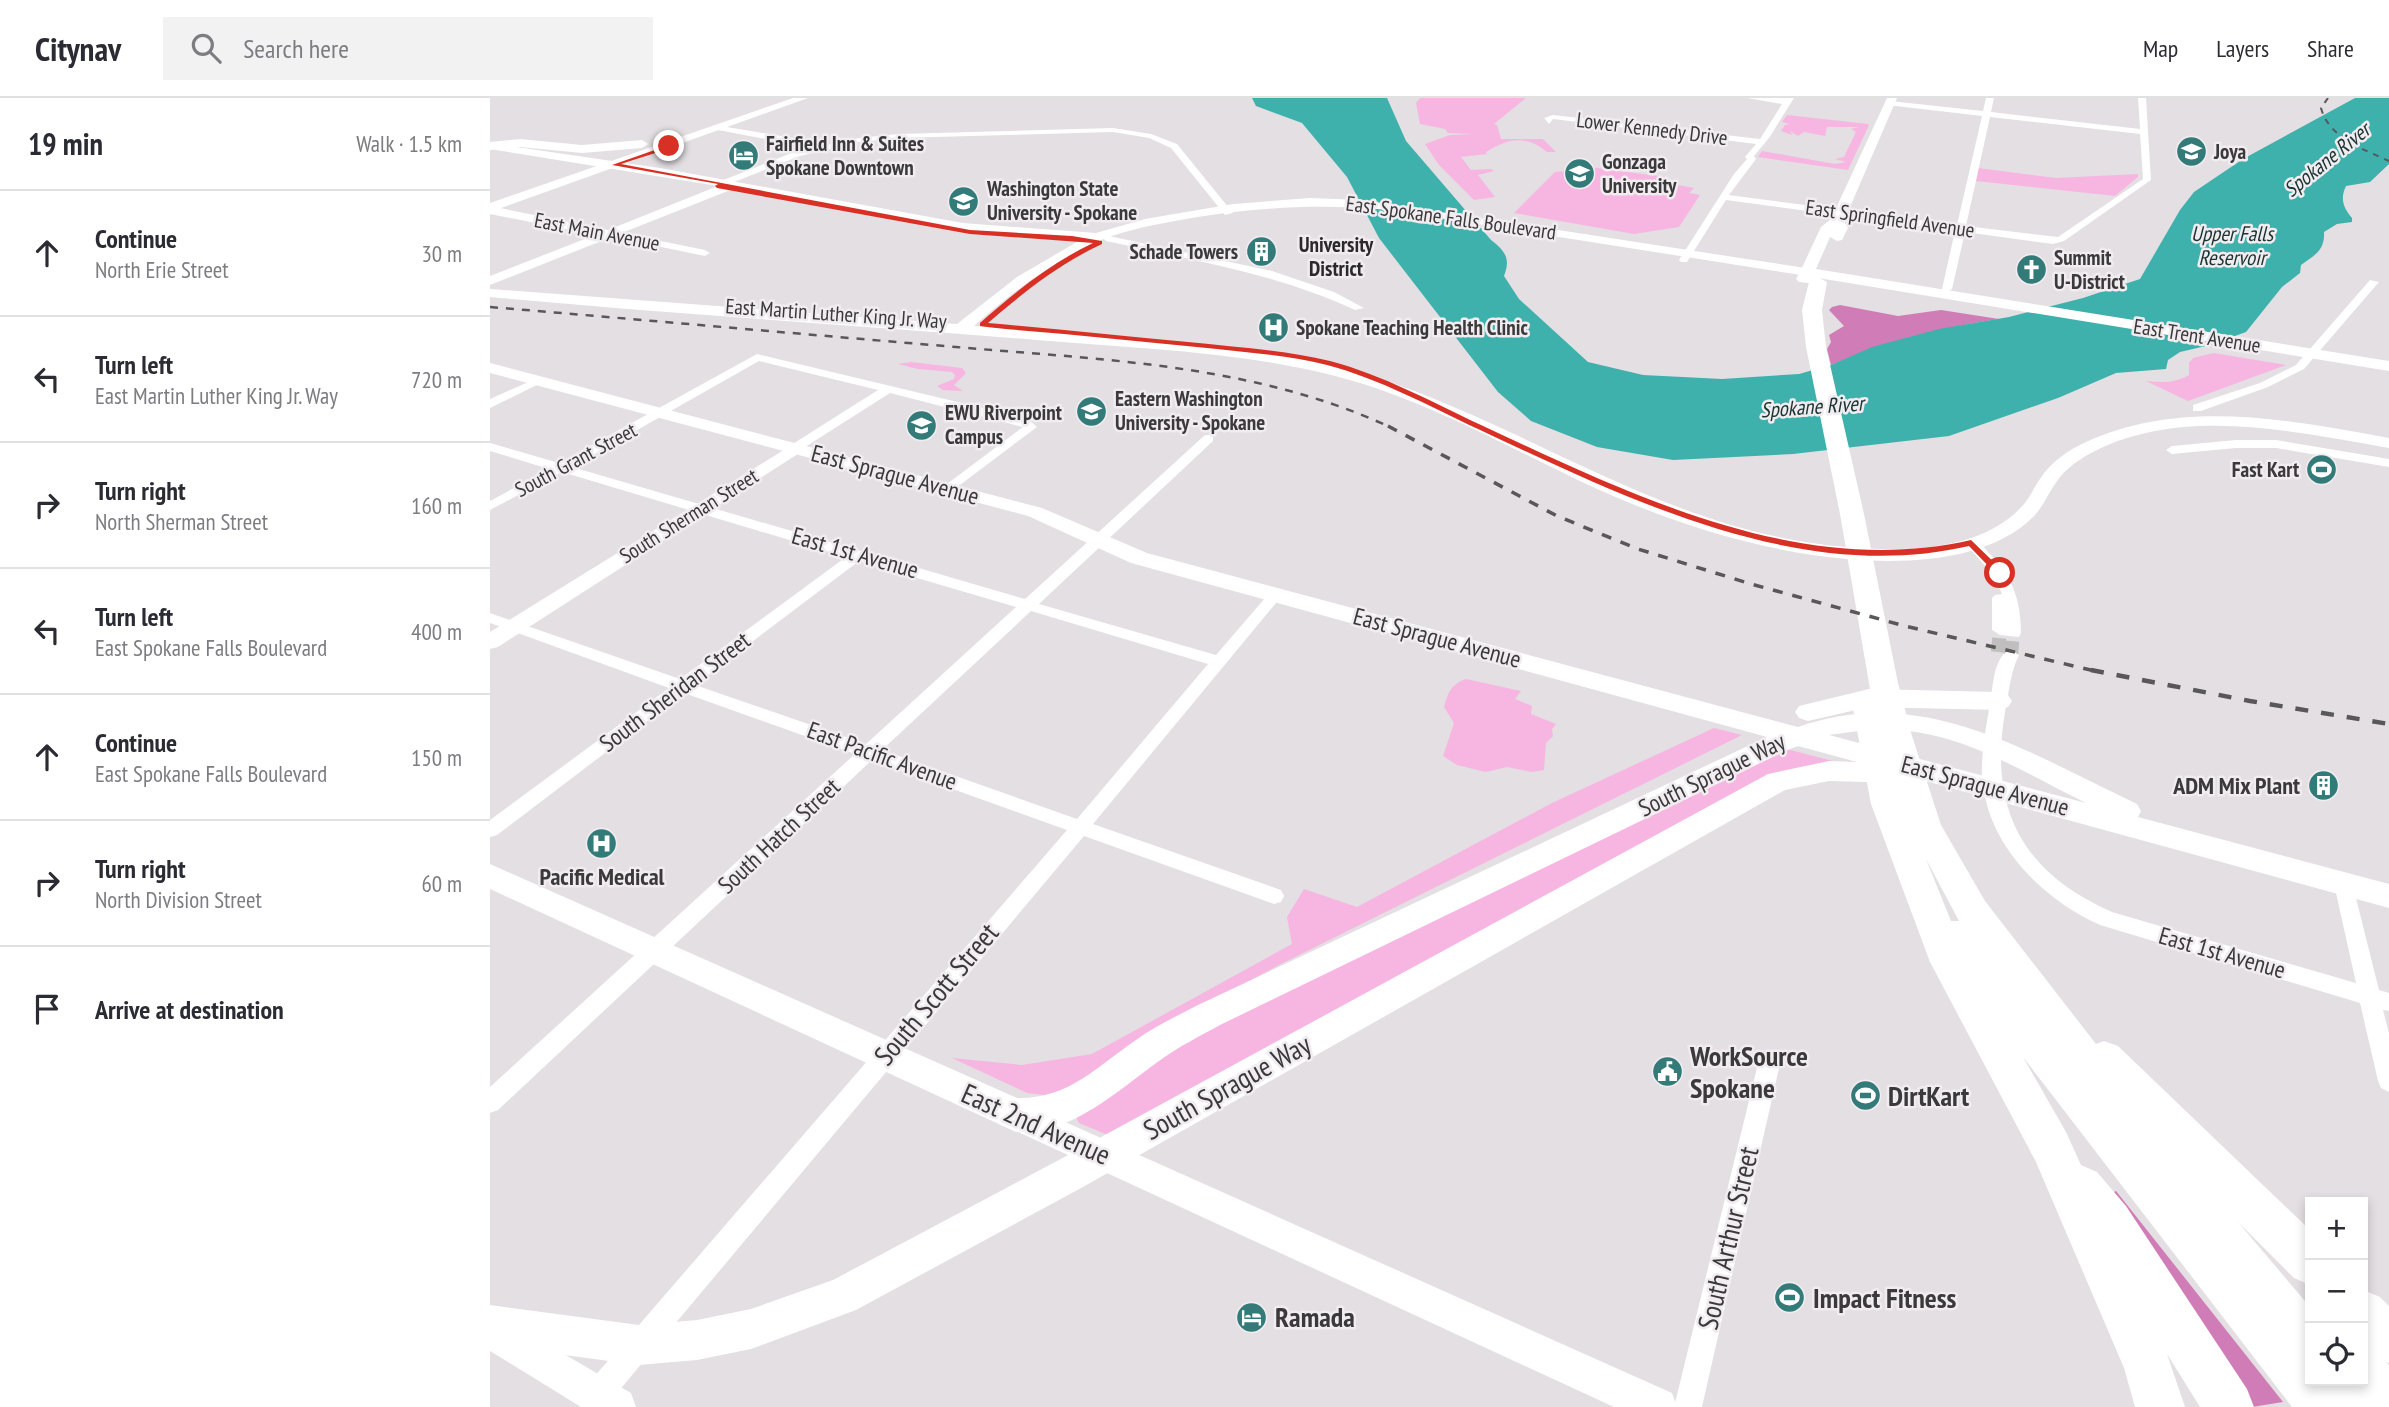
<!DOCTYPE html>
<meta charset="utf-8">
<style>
:root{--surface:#fff;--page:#f2f2f3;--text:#2b2b33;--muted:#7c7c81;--line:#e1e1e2}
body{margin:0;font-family:"PT Sans Narrow",sans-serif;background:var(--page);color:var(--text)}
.controls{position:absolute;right:21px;bottom:21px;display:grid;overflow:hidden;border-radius:0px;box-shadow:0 4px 10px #0003}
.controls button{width:63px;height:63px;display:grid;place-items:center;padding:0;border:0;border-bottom:2px solid var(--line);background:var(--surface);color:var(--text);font:35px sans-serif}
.stop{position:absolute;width:21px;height:21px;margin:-16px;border:5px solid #d93025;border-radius:50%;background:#fff}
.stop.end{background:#d93025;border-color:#fff;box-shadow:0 2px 7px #0008}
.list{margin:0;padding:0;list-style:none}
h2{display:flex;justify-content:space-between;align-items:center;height:91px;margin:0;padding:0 28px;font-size:30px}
h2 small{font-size:23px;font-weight:400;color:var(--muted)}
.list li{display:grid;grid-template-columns:46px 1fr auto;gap:21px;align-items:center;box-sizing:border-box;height:126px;padding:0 28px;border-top:2px solid var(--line)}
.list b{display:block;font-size:26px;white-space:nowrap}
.list p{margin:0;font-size:23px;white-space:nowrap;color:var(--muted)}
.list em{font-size:23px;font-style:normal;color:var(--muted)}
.icon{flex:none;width:38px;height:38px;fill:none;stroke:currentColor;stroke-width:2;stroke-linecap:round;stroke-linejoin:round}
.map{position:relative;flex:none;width:1899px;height:1309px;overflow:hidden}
header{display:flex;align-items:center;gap:42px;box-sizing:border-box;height:98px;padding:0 35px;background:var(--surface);border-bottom:2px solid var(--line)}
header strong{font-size:33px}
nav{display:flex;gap:38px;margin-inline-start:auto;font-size:24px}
.search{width:490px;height:63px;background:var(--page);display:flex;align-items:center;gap:18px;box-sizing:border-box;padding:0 24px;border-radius:0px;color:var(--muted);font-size:26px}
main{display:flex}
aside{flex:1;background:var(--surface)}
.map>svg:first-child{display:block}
.green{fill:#f7b6e1}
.forest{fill:#d07cb6}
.water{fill:#3eb1ac}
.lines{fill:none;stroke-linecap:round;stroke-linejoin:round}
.street-tunnel{stroke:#c1bec0;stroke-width:14;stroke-dasharray:14 7;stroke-linecap:butt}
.street{fill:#fff;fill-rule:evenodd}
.secondary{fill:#fff;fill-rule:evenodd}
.primary{fill:#fff;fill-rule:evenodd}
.highway{fill:#fff;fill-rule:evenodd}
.rail-far3{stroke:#595758;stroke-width:2;stroke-dasharray:6 6;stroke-linecap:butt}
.rail-far2{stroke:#595758;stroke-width:2.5;stroke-dasharray:8 8;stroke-linecap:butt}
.rail-far1{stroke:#595758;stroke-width:3.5;stroke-dasharray:10 10;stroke-linecap:butt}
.rail{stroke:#595758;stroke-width:4.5;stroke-dasharray:13 13;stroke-linecap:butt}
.route{fill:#d93025}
.labels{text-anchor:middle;stroke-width:5;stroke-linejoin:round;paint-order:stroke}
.far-street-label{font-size:21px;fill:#3b393a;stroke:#f0ecef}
.far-poi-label{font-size:21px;font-weight:bold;fill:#3b393a;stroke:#f0ecef;text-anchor:start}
.far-water-label{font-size:21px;font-style:italic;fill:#1b3433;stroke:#f0ecef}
.far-neighbourhood-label{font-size:21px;font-weight:bold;fill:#2c292b;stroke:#f0ecef}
.street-label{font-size:24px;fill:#3b393a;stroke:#f0ecef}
.poi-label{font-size:24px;font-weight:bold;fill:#3b393a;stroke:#f0ecef;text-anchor:end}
.near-street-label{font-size:28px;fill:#3b393a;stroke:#f0ecef}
.near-poi-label{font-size:28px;font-weight:bold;fill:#3b393a;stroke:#f0ecef;text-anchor:start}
</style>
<header>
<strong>Citynav</strong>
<div class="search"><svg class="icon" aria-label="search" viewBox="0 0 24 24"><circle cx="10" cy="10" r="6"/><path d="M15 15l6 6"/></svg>Search here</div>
<nav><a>Map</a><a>Layers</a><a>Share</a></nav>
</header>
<main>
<aside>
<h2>19 min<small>Walk · 1.5 km</small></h2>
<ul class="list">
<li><svg class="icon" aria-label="ahead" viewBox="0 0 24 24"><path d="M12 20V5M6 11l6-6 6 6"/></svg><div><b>Continue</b><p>North Erie Street</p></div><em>30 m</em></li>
<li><svg class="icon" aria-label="left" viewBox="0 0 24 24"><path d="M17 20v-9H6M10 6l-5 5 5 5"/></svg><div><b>Turn left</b><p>East Martin Luther King Jr. Way</p></div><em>720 m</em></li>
<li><svg class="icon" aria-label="right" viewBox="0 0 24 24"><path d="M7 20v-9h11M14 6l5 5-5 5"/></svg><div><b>Turn right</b><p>North Sherman Street</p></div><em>160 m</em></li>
<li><svg class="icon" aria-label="left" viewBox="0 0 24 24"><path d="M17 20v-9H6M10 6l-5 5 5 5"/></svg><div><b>Turn left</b><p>East Spokane Falls Boulevard</p></div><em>400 m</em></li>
<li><svg class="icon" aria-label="ahead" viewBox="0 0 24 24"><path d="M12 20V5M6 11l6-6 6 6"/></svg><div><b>Continue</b><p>East Spokane Falls Boulevard</p></div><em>150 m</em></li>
<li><svg class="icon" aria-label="right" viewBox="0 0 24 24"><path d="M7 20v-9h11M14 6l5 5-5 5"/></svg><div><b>Turn right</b><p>North Division Street</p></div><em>60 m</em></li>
<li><svg class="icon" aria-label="arrive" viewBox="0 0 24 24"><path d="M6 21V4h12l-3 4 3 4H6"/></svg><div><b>Arrive at destination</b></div></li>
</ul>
</aside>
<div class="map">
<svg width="1899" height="1309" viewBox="0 0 1899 1309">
<rect width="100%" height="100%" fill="#e3dfe2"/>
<g class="green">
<path d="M930,0H1036L1004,26L1007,27L1011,41H1053L1066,54H1057C1036,36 1017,41 996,54L997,56L971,59L981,72L1001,71L1004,73L988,77L1005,99L984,102L949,67L935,46L960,37L984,36L958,35L955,31L930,26L926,5Z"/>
<path d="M1297,17L1378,26L1379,27L1358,72L1268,59L1272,53L1345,66L1356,64L1345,61L1354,59L1366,34L1361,31L1369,29H1337L1335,38L1314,34L1308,38L1300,33L1302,37L1291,33L1295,27L1300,26L1292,24Z"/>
<path d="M1107,70L1175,79L1172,84L1204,90L1199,95L1210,97L1189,129L1144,136L1024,115L1065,74Z"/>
<path d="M1488,70L1566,80L1648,76V79L1625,98L1486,83Z"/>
<path d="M1724,255L1796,267L1698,303L1656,283C1671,285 1686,285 1699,277V265L1703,260Z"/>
<path d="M421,264L472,270L476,275L464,287L473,293L453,292L447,288L464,281L465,277L462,274L428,271L408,266Z"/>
<path d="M976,581L1031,593L1025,601L1042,608L1041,616L1066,626L1062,631L1063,638L1056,645L1054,672L1042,674L1017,669L996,674L967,667L953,658L964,625L954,609C958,595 961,586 976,581Z"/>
<path d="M1224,630L1252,637L787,868L664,934L586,989L554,997L537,995L462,960L532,967L602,956L802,846L797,819L814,791L867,809L1062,705Z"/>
<path d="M1293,650L1350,665L1336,668L618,1037L589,1025L586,1019L683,944Z"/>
</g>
<g class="forest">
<path d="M1350,207L1408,218L1451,212L1509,221C1451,230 1396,243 1341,267L1337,251L1341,244L1339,237L1354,228L1339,212L1342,209Z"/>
<path d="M1626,1093L1793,1304L1762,1309L1620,1096Z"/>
</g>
<path class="water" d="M762,0H897L916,43L1001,142C1015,153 1021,160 1014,178L1029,201L1098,264L1153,277L1232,281L1309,276L1341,267L1382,249L1449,231L1519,219L1593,200L1650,181L1690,112L1704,94L1753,61L1865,0H1899V66L1880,84L1856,88C1850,100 1853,110 1862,120V124L1847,126L1834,134C1835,152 1825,157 1811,167L1810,175L1792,189L1756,234L1720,247L1690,254L1678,262L1676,271L1626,275L1568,300L1459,338L1303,356L1183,362L1107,349L1041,323L1008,294L889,140L857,79L812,25L766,8Z"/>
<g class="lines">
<g class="street-tunnel">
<path d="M1508,554L1510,532"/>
<path d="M1521,557L1523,535"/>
</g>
<g class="street">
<path d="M1257,0H1304L1279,40L1264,58L1266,61L1239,97L1467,127L1492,18L1397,7L1400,3L1493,13L1496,0H1504L1501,14L1650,31L1648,0H1656L1661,82L1574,143L1563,146L1475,134L1462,191L1457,194L1452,191L1465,133L1236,102L1197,164H1191L1189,162L1244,76L1257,61L1255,59L1266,46L1063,21L1059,26L1054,20L1063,17L1270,41L1292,6ZM1500,19L1650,36L1653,81L1568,139L1476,128Z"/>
<path d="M231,28L309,41L332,48L369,40L408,36L623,30L661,36L687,46L743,115L735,117L681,50L659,40L623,34L408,40L369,44L310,58L234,88L231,83L304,54L323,50L228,32Z"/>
<path d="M116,132L215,152L220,155L215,158L113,137V133Z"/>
<path d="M619,138L782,173L844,194L874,210L865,212C785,175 701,162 616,143L614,141Z"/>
<path d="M1880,182L1889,184L1814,271L1778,289L1711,313H1703V307L1770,285L1806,267Z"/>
<path d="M267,256L538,321L547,329L458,396L451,392L453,389L533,329L400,295L309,353H301V347L388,292L269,263L82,369L535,501L715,337H723V343L549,506L726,557L781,493H791L794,496L791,499L603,726L791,792L794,798L791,804L784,806L594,738L117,1307L111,1309L97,1307L93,1297L97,1287L577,732L382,662L8,1012L0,1015V989L365,656L194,595L7,737L0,739V722L179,590L0,525V515L190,581L356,459L72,374L0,412V403L59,371L0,353V345L69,365ZM369,463L526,509L376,646L205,587ZM541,513L718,566L587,721L392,652Z"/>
<path d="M45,281L55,283L0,310V301Z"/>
<path d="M1746,342H1786L1899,361V369L1786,350H1746L1682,356L1676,352L1682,348Z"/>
<path d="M1481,440C1489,442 1493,448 1498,454C1522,478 1531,501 1531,535L1529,539L1510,537L1502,532V500L1505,497L1512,496L1503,477L1474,444Z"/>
<path d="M1521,552L1529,557C1520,575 1519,595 1515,614C1499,710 1531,774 1622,814L1866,885L1844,786L1847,780L1854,778L1861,780L1889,892L1899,895V913L1893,912L1899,935V994L1891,990L1888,983L1870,905L1610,827C1552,801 1496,746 1492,678C1491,651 1497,625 1501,599C1503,585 1505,556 1521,552Z"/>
<path d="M1278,960L1286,963L1289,970L1212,1309H1184L1267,970L1270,963Z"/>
</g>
<g class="secondary">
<path d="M0,45L170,70L473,125L606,135L655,121L743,106L820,100L872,102L1322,171V177L1317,178L898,112C826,105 756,110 685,123C657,128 628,134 602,146C559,166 520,196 484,228C534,232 584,236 634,240C718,246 804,253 885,279C1047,332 1180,435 1357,449C1413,454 1493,454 1534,406C1540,399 1544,389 1550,381C1561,364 1578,352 1596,344C1693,300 1799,322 1899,340V350C1804,334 1696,308 1605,353C1591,360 1576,370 1567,383C1559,394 1554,407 1545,417C1500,464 1417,466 1357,461C1265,453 1173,422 1090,383C1006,343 924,296 833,275C740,253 642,250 546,242C364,227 182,216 0,199V191L467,226L527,179L592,141L473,133L243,91L0,187V178L105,137L0,116V108L118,132L228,88L0,51Z"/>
<path d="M305,345L314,350L311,354L8,549L0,551V534Z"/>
<path d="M526,1002L1182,1295L1187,1309H1124L515,1028L510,1017L515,1006Z"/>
<path d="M0,1213L141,1295L146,1309H91L0,1253Z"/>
</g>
<g class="primary">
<path d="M303,0H318L0,114V105Z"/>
<path d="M1397,0H1407L1354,123L1358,130L1352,142L1347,143L1340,139L1326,171L1899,263V273L1328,180L1327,186L1309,184L1306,181L1310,174L1331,129L1341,121Z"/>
<path d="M30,41L92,47L152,42L158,46L152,50L92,55L30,49L0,52V44Z"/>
<path d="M0,265L552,410L657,455L1308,629C1433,585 1537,654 1647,706L1651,713L1648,719L1899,786V810L1421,679L1410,685L1339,683L1295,692L593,1089L366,1212L261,1251L207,1262L149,1267L0,1247V1207L149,1227L207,1222L261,1211L343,1182L567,1063L1278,676L1339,663L1367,664L1308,648L1295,653L730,927C710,938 688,949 669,963C624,995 585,1035 526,1034L0,791V766L527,1000C579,1001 606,969 646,942C665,928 687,918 708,907L1277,639L641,465L538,418L0,275ZM1383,631C1397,632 1412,632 1426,634C1487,643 1542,679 1596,705L1339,637Z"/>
<path d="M1379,591L1509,594L1518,597L1522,603L1518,609L1509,612L1379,609L1318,623L1309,620L1305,614L1309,608Z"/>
</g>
<path class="highway" d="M1328,179L1337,184L1332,212L1336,249L1374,416L1408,585L1422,638L1451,727L1495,803L1606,946L1614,943L1628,948L1820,1132V1187L1804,1180L1748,1124L1820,1209V1283H1873V1251H1875L1873,1249V1192L1890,1199L1899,1208V1265L1896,1264L1899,1267V1309H1802L1533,959L1576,1034L1591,1067L1607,1074L1636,1108L1757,1291L1764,1309H1710L1677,1256L1695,1309H1645L1634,1270L1546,1064L1440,864L1381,706L1362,606L1366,599L1381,597L1350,416L1316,249L1312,212L1319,184ZM1436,761L1469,823H1461Z"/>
<path class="rail-far3" d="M1838,0L1831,10C1839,40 1873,51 1899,63"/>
<path class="rail-far2" d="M0,209C155,222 310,236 466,249C614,262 765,266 902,330"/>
<path class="rail-far1" d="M898,328L1067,418L1148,451L1261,486L1415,528L1609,574"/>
<path class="rail" d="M1601,572L1760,603L1899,626"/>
</g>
<path class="route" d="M179,47L181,50L131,66L480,132L582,138L612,143V146C569,166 534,194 498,225C565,231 632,238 698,244C745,249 794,252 840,263C893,277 942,304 991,327C1142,397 1310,481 1481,442L1515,475L1507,477L1479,448C1310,487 1138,401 988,331C939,308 890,281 837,267C802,258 764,255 727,251C676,246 625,241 574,236C546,233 517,232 490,228V225C525,194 561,165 603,145L480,136L227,90L225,88L228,86L122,67Z"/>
<defs>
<symbol id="school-disc" viewBox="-11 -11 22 22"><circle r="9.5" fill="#337b78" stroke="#f0ecef"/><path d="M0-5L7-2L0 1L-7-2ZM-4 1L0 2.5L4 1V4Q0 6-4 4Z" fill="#fff"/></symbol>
<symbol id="hotel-disc" viewBox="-11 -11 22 22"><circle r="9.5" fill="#337b78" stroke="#f0ecef"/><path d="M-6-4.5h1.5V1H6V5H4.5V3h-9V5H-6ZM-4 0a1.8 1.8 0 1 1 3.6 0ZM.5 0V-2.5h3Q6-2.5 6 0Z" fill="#fff"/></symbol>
<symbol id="university-disc" viewBox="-11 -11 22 22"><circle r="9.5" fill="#337b78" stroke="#f0ecef"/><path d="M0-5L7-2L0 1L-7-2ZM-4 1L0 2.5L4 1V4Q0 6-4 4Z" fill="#fff"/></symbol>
<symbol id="building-disc" viewBox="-11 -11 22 22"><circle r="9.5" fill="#337b78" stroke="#f0ecef"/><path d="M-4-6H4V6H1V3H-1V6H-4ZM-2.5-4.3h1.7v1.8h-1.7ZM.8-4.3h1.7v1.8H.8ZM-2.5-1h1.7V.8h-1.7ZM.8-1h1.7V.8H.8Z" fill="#fff"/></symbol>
<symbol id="church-disc" viewBox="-11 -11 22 22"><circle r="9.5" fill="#337b78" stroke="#f0ecef"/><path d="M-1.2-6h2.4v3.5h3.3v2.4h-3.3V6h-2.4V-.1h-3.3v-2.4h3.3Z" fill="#fff"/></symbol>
<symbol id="hospital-disc" viewBox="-11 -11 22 22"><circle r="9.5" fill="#337b78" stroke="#f0ecef"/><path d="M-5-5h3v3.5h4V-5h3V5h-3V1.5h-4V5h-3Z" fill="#fff"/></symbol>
<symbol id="stadium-disc" viewBox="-11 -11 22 22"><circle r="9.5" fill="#337b78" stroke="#f0ecef"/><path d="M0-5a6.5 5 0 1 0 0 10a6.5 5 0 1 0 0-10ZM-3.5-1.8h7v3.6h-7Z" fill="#fff"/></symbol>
<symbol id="civic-disc" viewBox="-11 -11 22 22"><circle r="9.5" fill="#337b78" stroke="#f0ecef"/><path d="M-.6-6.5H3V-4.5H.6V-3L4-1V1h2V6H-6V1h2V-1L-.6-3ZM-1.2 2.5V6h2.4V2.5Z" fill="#fff"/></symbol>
</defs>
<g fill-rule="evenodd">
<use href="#school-disc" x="1684" y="36" width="35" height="35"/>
<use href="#hotel-disc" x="236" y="40" width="35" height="35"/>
<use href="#university-disc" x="1072" y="58" width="35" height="35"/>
<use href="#university-disc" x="456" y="86" width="35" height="35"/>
<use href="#building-disc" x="754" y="136" width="35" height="35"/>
<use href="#church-disc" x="1524" y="154" width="35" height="35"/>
<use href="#hospital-disc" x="766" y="212" width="35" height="35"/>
<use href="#university-disc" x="584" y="296" width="35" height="35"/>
<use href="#university-disc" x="414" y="310" width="35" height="35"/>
<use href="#stadium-disc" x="1814" y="354" width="35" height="35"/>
<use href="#building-disc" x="1816" y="670" width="35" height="35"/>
<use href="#hospital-disc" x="94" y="728" width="35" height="35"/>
<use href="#civic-disc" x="1160" y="956" width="35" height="35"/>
<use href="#stadium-disc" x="1358" y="980" width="35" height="35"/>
<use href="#stadium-disc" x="1282" y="1182" width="35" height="35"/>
<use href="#hotel-disc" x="744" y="1202" width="35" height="35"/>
</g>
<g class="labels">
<g class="far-street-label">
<text transform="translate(1162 31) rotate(7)" y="7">Lower Kennedy Drive</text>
<text transform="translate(961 120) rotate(8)" y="7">East Spokane Falls Boulevard</text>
<text transform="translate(1400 121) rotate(8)" y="7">East Springfield Avenue</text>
<text transform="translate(107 134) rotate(11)" y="7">East Main Avenue</text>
<text transform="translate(346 216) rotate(4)" y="7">East Martin Luther King Jr. Way</text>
<text transform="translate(1707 238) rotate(9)" y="7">East Trent Avenue</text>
<text transform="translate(86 362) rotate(-28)" y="7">South Grant Street</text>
<text transform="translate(199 418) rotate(-32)" y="7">South Sherman Street</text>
</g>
<g class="far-poi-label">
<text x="276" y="53">Fairfield Inn &amp; Suites<tspan x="276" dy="24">Spokane Downtown</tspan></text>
<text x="1724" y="61">Joya</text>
<text x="1112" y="71">Gonzaga<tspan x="1112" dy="24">University</tspan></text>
<text x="497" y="98">Washington State<tspan x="497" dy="24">University - Spokane</tspan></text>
<text x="748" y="161" text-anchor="end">Schade Towers</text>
<text x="1564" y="167">Summit<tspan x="1564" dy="24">U-District</tspan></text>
<text x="806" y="237">Spokane Teaching Health Clinic</text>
<text x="625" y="308">Eastern Washington<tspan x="625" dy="24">University - Spokane</tspan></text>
<text x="455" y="322">EWU Riverpoint<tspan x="455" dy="24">Campus</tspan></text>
<text x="1809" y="379" text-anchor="end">Fast Kart</text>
</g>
<g class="far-water-label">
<text transform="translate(1837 62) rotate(-39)" y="7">Spokane River</text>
<text x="1742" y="143">Upper Falls<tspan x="1742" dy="24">Reservoir</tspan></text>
<text transform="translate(1322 309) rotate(-4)" y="7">Spokane River</text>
</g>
<g class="far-neighbourhood-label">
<text x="846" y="154">University<tspan x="846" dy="24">District</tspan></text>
</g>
<g class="street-label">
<text transform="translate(405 377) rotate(15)" y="8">East Sprague Avenue</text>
<text transform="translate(365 455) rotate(16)" y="8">East 1st Avenue</text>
<text transform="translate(947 540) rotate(15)" y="8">East Sprague Avenue</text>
<text transform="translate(185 594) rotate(-37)" y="8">South Sheridan Street</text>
<text transform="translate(392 658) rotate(20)" y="8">East Pacific Avenue</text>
<text transform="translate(1222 677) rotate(-26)" y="8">South Sprague Way</text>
<text transform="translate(1495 688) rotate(15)" y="8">East Sprague Avenue</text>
<text transform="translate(289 738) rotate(-43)" y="8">South Hatch Street</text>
<text transform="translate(1732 855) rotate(16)" y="8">East 1st Avenue</text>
</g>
<g class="poi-label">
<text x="1810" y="696">ADM Mix Plant</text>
<text x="112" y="787" text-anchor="middle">Pacific Medical</text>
</g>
<g class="near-street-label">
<text transform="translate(446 896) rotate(-50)" y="10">South Scott Street</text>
<text transform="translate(737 989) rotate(-29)" y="10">South Sprague Way</text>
<text transform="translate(546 1026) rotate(24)" y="10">East 2nd Avenue</text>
<text transform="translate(1238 1140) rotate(-77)" y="10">South Arthur Street</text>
</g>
<g class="near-poi-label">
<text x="1200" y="968">WorkSource<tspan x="1200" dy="32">Spokane</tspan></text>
<text x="1398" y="1008">DirtKart</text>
<text x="1323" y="1210">Impact Fitness</text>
<text x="785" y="1229">Ramada</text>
</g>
</g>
</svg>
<div class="controls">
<button>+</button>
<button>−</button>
<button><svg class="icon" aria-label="locate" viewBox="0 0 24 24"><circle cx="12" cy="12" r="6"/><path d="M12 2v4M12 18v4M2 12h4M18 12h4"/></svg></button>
</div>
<div class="stop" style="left:1510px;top:475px"></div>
<div class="stop end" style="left:179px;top:48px"></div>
</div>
</main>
